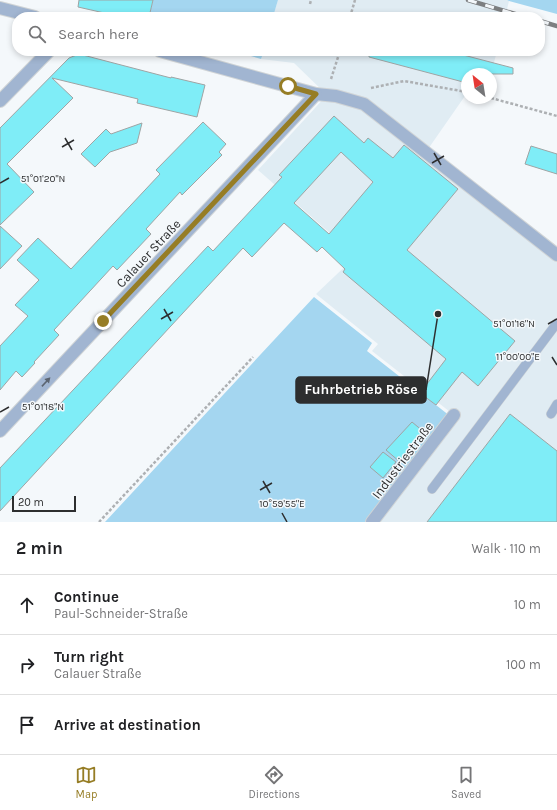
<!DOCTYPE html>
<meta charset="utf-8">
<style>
:root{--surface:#fff;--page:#f6f6f6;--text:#202124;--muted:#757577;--line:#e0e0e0;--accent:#967d25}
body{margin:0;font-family:Karla,sans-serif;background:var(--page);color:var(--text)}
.compass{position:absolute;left:461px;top:68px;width:36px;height:36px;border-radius:50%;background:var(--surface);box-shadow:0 2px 6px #0003;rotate:330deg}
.scale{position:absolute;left:12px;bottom:10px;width:64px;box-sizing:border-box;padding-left:4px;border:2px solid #2d2e2f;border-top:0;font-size:11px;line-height:14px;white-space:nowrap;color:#2d2e2f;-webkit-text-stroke:3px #f4f8fb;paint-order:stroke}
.stop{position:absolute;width:12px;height:12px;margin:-9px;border:3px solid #967d25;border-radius:50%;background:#fff}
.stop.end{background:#967d25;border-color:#fff;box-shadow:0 1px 4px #0008}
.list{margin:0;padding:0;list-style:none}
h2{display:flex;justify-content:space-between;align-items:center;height:52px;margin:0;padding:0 16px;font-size:17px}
h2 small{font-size:13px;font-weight:400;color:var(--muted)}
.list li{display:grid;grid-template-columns:26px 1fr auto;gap:12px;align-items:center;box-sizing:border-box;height:60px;padding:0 16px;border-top:1px solid var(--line)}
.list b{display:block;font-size:15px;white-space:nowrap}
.list p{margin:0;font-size:13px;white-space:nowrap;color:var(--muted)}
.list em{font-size:13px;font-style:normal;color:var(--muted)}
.icon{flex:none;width:22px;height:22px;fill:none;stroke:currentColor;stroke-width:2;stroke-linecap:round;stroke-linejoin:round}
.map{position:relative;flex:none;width:557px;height:522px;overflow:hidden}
.search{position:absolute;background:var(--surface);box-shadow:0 2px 6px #0003;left:12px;right:12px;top:12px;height:44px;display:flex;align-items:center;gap:10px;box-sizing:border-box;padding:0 14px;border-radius:16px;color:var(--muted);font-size:15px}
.sheet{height:232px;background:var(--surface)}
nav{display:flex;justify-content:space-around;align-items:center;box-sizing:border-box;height:56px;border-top:1px solid var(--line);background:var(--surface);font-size:11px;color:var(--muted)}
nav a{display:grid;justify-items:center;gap:2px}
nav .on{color:var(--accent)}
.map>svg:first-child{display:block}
.built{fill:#e0ecf3}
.green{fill:#a4d6f0}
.building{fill:#7fedf7;stroke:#9fa4a4;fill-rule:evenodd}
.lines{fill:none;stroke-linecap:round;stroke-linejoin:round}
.service-casing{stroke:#d0d4d6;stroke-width:10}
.minor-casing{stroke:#d0d4d6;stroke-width:14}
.path{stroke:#adb0b3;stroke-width:2.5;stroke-dasharray:3 2;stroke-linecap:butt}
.service{stroke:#a1b5d1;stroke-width:9}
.minor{stroke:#a1b5d1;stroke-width:12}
.rail-casing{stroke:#7d7f81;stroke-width:4.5}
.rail{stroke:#f4f8fb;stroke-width:3;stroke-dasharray:9;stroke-linecap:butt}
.oneway{fill:#5b6470}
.route{stroke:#967d25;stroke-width:5}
.ticks{fill:none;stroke:#2d2e2f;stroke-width:1.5}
.labels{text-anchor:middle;stroke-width:3;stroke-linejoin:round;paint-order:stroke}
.street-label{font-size:13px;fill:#2d2e2f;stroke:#f4f8fb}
.ticks-label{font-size:10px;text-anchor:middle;fill:#2d2e2f;stroke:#f4f8fb;stroke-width:3;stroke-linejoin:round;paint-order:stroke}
.leader{fill:none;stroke:#2d2e2f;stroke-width:1.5}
.callout-dot{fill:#2d2e2f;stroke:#f4f8fb;stroke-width:1.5}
.callout{fill:#2d2e2f;stroke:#2d2e2f;stroke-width:1.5}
.callout-label{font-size:14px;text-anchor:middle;font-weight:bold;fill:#fff}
</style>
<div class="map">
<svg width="557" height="522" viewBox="0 0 557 522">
<rect width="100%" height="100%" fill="#f4f8fb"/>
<g class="built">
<path d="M278,0H507L509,1L505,17H273Z"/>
<path d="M264,51H497L491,74H467V93L426,152L557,255V522H372L454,415L372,351L378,344L316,294L356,256L258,170L327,95L294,63L261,59Z"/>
</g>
<g class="green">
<path d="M153,0H278L273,17H149Z"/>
<path d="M507,0H557V14L509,1Z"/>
<path d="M234,51H264L261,59Z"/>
<path d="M314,297L372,343L367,351L450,416L367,522H105Z"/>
</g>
<g class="building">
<path d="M79,0H153L149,17H122L78,7Z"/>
<path d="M369,51H448L513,68V74H467V83L369,57Z"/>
<path d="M79,54L171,78V77L205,85L197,117L137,103L138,99L52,78L73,98L7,164L34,192L0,225V128L69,58Z"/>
<path d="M334,116L364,143L368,138L393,158L404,145L458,189L407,250L515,341L478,386L462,372L436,405L420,393L446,359L343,272L345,269L322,247L317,252L284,223L252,257L243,248L0,511V468L208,246L213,251L282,177L279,175ZM341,152L373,182L329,234L294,203Z"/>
<path d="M203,122L226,144L219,152L222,155L182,195L180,192L146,229L151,234L117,270L113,266L54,330L59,335L34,362L35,363L22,377L16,371L0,390V346L28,316L15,305L39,280L17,260L38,238L71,269L160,174L156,170Z"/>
<path d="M142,123L137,143L110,152L95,167L81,154L106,129L111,134Z"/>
<path d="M531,146L557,154V174L525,164Z"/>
<path d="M0,226L22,246L0,269Z"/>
<path d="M510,414L557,451V522H427Z"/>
<path d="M412,422L424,432L400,462L386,450Z"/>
<path d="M383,452L396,462L383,478L370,467Z"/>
</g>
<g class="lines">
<defs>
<g id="service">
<path d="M551,414L557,404"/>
<path d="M432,489L557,323"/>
</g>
<g id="minor">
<path d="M0,8L35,17"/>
<path d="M160,51L316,94L336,96L364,104L557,255"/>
<path d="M0,101L49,51"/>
<path d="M0,431L316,94"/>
<path d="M372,522L454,415"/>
</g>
</defs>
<use href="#service" class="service-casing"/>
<use href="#minor" class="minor-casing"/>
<g class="path">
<path d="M310,4L311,0"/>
<path d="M350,17L355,0"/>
<path d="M331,79L340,51"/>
<path d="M371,88L404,81L467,92"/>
<path d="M491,98L557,116"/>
<path d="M99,522L253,357"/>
</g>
<use href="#service" class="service"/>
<use href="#minor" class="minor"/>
<defs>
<g id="rail">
<path d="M468,0L525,17"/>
<path d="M540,21L557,26"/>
</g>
</defs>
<use href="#rail" class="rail-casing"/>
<use href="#rail" class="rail"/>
</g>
<defs><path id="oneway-solid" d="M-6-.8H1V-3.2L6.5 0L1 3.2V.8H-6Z"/></defs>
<use class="oneway" href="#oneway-solid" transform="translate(46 382) rotate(-47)"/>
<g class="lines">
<path class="route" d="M103,321L316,94L288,86"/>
</g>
<path class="ticks" d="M65,138L72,150M62,147L74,140M434,153L441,165M432,163L444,156M0,183L9,178M164,309L171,321M161,319L173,312M548,324L557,319M552,357L557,365M0,412L9,407M263,481L270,493M260,490L272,483M282,513L287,522"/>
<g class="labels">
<g class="street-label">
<text transform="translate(148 253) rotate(-47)" y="5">Calauer Straße</text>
<text transform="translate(402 460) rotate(-53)" y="5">Industriestraße</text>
</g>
</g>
<g class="ticks-label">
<text x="43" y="182">51°01'20"N</text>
<text x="514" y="327">51°01'16"N</text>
<text x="518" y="360">11°00'00"E</text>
<text x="43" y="410">51°01'18"N</text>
<text x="282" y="507">10°59'55"E</text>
</g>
<path class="leader" d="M438 314L426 390"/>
<circle class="callout-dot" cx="438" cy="314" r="4"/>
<rect class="callout" x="296" y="377" width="130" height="26" rx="4"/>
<g class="callout-label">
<text x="361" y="394">Fuhrbetrieb Röse</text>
</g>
</svg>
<svg class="compass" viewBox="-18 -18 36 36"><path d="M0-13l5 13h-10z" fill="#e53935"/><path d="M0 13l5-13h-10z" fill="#757577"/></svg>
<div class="scale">20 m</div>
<div class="stop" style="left:288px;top:86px"></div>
<div class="stop end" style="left:103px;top:321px"></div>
<div class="search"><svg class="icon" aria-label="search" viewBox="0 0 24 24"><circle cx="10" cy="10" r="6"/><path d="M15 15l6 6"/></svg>Search here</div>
</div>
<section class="sheet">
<h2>2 min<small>Walk · 110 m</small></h2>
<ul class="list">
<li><svg class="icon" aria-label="ahead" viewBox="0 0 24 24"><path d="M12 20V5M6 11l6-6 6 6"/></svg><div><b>Continue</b><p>Paul-Schneider-Straße</p></div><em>10 m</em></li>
<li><svg class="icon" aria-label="right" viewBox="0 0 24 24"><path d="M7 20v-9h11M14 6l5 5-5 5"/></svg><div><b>Turn right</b><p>Calauer Straße</p></div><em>100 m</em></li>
<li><svg class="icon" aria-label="arrive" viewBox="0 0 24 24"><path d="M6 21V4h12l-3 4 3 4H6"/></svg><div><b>Arrive at destination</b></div></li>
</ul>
</section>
<nav>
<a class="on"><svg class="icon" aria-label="map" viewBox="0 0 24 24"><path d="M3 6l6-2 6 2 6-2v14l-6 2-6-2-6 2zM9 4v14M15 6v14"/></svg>Map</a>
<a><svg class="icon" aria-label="directions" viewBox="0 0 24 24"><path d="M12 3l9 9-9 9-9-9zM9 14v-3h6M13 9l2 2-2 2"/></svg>Directions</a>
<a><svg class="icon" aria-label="saved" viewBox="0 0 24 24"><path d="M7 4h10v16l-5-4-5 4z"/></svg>Saved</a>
</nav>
